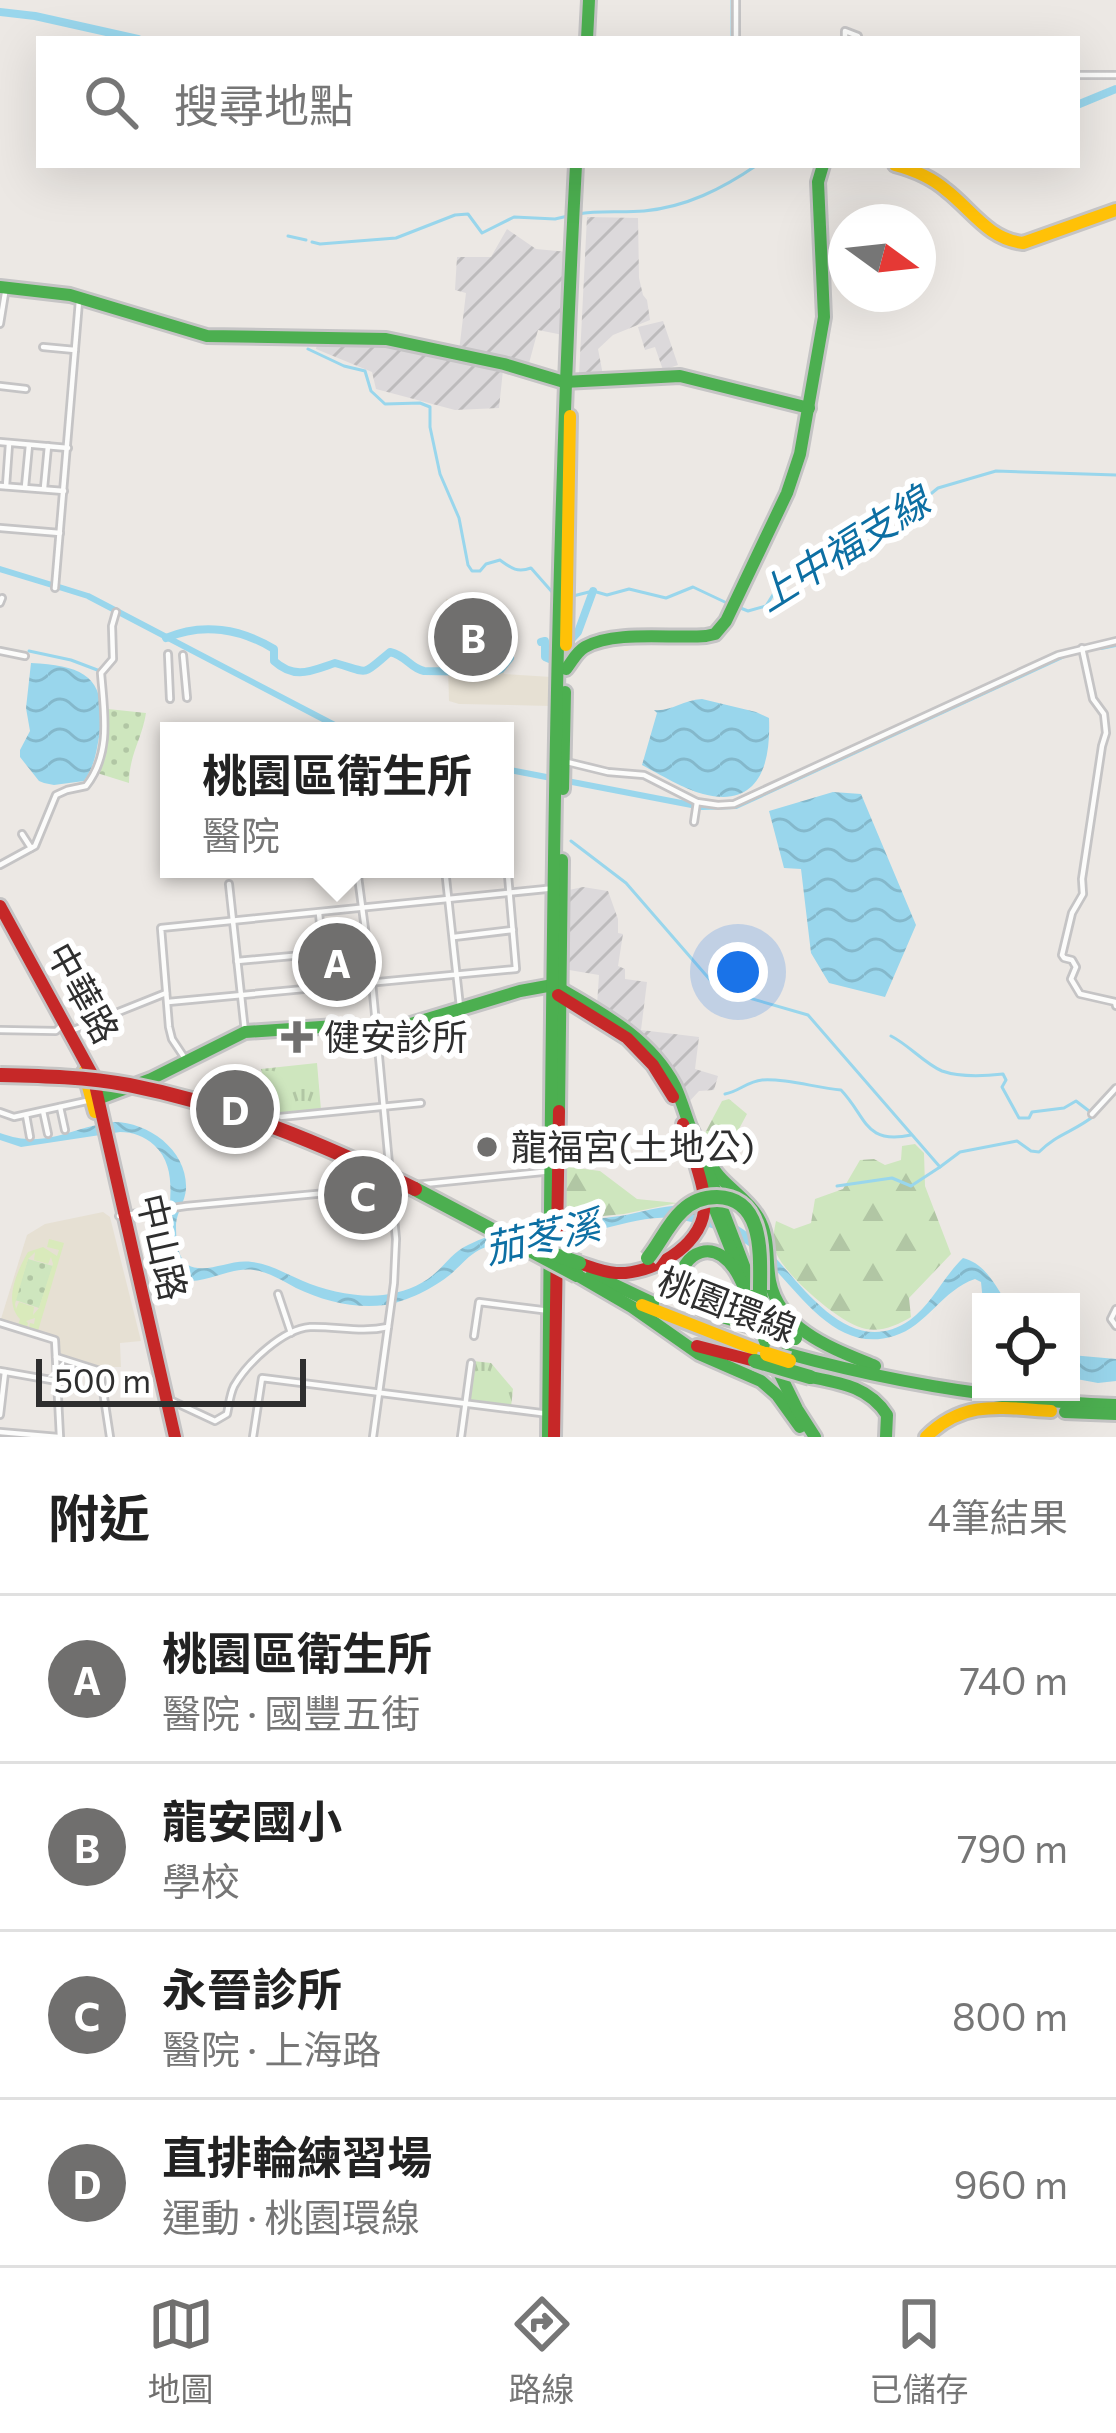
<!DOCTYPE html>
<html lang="zh-TW">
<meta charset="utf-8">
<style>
:root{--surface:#fff;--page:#f6f6f6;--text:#222;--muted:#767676;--line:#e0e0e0;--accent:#706f6e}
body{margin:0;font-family:Commissioner,"Noto Sans TC",sans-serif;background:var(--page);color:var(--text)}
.controls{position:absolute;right:36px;bottom:36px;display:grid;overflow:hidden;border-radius:0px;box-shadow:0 12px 48px #0002}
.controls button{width:108px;height:108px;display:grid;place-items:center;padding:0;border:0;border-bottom:3px solid var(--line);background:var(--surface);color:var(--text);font:60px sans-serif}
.compass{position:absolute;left:828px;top:204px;width:108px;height:108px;border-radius:50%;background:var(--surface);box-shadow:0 12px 48px #0002;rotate:105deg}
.scale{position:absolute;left:36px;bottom:30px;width:270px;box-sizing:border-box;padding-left:12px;border:6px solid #2e2e2e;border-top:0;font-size:33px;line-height:42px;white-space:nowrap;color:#2e2e2e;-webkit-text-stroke:9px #fff;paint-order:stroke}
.you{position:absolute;left:738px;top:972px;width:42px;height:42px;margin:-30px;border:9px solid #fff;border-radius:50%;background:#1a73e8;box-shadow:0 0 0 18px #1a73e833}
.badge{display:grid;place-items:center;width:78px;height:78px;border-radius:50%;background:var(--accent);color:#fff;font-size:39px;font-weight:700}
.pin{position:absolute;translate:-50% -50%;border:6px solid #fff;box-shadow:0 3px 12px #0006}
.popup{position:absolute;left:160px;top:722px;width:354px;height:156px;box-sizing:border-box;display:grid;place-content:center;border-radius:0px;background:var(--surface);filter:drop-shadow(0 3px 9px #0005);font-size:39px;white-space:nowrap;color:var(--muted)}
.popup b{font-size:45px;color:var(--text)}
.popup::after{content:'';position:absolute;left:50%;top:100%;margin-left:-24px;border:24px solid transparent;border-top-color:var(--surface)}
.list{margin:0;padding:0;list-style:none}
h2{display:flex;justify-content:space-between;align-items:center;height:156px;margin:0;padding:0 48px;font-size:51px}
h2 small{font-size:39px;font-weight:400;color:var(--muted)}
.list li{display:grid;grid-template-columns:78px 1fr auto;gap:36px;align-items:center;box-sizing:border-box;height:168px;padding:0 48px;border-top:3px solid var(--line)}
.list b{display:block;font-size:45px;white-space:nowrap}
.list p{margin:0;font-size:39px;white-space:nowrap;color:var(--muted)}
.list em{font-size:39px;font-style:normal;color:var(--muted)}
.icon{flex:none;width:66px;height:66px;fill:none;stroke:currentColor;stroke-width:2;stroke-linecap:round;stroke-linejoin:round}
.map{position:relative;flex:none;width:1116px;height:1437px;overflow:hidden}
.search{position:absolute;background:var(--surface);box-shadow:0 12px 48px #0002;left:36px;right:36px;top:36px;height:132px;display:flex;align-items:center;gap:30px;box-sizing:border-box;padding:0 42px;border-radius:0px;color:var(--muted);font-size:45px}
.sheet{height:828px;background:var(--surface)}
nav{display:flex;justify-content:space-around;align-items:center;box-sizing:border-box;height:168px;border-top:3px solid var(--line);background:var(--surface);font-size:33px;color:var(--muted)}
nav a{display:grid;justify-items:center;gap:6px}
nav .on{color:var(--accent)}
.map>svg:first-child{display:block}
.industrial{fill:url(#industrial-furrows)}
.education{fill:#e6e0d3}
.grass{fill:url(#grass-dots)}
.forest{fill:url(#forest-firs)}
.park{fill:url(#park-tufts)}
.pitch{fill:#d9eabb;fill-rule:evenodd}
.water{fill:url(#water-waves)}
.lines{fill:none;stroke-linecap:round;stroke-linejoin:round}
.stream{stroke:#99d6ec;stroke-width:3}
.canal{stroke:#99d6ec;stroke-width:6}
.river{stroke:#99d6ec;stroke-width:8}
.street-casing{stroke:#c5c4c5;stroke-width:10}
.fast-casing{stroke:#c5c4c5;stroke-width:18}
.slow-casing{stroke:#c5c4c5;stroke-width:18}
.jam-casing{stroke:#c5c4c5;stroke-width:18}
.street{stroke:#fcfcfb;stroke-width:4.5}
.fast{stroke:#4caf50;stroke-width:12}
.slow{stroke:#ffc107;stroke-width:12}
.jam{stroke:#c62828;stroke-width:12}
.fast-bridge-casing{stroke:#c6c5c4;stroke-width:20;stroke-linecap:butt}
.slow-bridge-casing{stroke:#c6c5c4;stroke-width:20;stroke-linecap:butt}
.jam-bridge-casing{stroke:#c6c5c4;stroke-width:20;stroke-linecap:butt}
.fast-bridge{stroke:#4caf50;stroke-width:14}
.slow-bridge{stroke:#ffc107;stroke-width:14}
.jam-bridge{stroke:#c62828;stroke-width:14}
.poi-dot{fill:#706f6e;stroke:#fff;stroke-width:4.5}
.labels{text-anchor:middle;stroke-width:12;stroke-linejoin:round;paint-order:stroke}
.street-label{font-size:36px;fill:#2e2e2e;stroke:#fff}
.poi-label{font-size:36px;fill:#2e2e2e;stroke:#fff;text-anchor:start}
.water-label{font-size:39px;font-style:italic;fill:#0d6fa3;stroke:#fff}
</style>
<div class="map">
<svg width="1116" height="1437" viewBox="0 0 1116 1437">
<defs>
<pattern id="industrial-furrows" width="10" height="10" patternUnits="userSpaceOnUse" patternTransform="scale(3)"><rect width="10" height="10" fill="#dcd9db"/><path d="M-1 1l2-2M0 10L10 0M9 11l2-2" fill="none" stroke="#bdbbbc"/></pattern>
<pattern id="grass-dots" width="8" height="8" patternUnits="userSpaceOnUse" patternTransform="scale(3)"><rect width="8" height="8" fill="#cee6be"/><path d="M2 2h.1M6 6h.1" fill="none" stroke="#b1c6a4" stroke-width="1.8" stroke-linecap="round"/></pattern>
<pattern id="forest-firs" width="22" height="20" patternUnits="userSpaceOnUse" patternTransform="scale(3)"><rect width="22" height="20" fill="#cee6be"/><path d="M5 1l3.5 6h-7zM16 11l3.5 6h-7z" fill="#b1c6a4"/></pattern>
<pattern id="park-tufts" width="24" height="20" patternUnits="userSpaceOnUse" patternTransform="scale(3)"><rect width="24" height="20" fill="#cee6be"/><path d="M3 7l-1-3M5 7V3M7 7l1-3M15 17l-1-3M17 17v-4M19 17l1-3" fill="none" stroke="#b1c6a4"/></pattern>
<pattern id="water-waves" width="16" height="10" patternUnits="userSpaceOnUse" patternTransform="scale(3)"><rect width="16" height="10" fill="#99d6ec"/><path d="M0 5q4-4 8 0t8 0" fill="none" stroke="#84b8cb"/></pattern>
</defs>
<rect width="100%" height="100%" fill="#ece8e4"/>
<g class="industrial">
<path d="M587,217L638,218L639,278L643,295L647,300L650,320L613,335L598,349L603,375L579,376Z"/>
<path d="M507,229L536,249L568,252L563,335L538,330L528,367L459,351L466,293L455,290L457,257H491Z"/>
<path d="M663,321L678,365L663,370L655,347L645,350L638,327Z"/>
<path d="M317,344H376L503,370L499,408L455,410L376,389L372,372L316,349Z"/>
<path d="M583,887L608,891L618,919V933L623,934L618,966L625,969V979L647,982L641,1030L699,1037L695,1069L718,1076L714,1090L699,1091L687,1104L672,1073L656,1051L628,1025L597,1005L599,975L563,969L564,891Z"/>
</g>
<g class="education">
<path d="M494,598L504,674L552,677V706L459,704L449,701L446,599Z"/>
<path d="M103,1212L110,1217L141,1341L120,1343L121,1367H100L99,1370L65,1358L57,1352L58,1341L54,1337L0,1322L27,1235L45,1224Z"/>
</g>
<g class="grass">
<path d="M108,709L146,713C142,739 129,755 129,783L97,773L107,733Z"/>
<path d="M28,1259L53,1266L39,1308L15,1300Z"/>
</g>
<g class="forest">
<path d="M729,1099L747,1114L725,1155L704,1135L722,1101Z"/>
<path d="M915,1144L924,1153L925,1186L951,1254L909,1298L911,1317C898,1325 882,1332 866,1329C841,1325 782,1273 775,1250C772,1240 774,1231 776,1221L794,1229L811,1223L815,1199L843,1189L860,1160L874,1159L885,1165L901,1160L902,1146Z"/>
<path d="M562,1166L600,1171L637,1199L677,1203L624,1214L561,1220Z"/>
</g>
<g class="park">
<path d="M317,1063L321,1110L276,1114L256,1105L263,1103L267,1090L261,1069Z"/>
<path d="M473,1361L491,1363L513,1389L511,1407L467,1401Z"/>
</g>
<g class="pitch">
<path d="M488,600H492L491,647H487L486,644L474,646L464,638L466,609L474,601L487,603Z"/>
<path d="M49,1239L64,1243L38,1331L29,1328L30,1323L34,1324L35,1318L26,1321L28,1323L27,1327L18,1325L20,1319C3,1302 17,1271 28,1252L43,1247L57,1256L59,1250L47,1247ZM35,1252L34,1260L48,1264L51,1257L53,1264L39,1308L33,1315L34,1307L19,1302L16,1309L15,1304L28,1259Z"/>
</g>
<g class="water">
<path d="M31,663C87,666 108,678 99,737C96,754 94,767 84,781L54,785L44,783L39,781L20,757V750L30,731L26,708Z"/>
<path d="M702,699L756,712L769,718C771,763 760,809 703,794C686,790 659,774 642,765L657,713L654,710C671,712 682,700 702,699Z"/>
<path d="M833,792L861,794L916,925L885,997L829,983L811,953L801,869L784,868L769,811Z"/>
<path d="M114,1122C149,1122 188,1151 186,1189C185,1202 177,1212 176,1224C176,1241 177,1267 198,1268C215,1270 233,1259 252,1262C270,1264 286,1274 303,1281C325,1291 359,1298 383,1295C401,1293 420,1286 433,1275C445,1265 453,1252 468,1245C515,1221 569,1223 620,1216C643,1212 668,1203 692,1206C718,1209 751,1233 770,1252C804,1287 851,1361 910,1320C931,1305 944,1276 963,1258C984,1263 995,1284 1006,1302H983L981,1282L975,1279C942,1290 927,1326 894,1336C827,1357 792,1274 746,1244C725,1230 694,1221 668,1218C644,1216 619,1226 596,1230C563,1237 507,1237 479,1250C468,1256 460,1266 451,1274C434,1288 406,1302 385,1305C355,1309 323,1301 296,1288C283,1281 269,1272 254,1270C232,1267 213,1280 191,1281C142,1255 194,1181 154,1145C144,1136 133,1132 120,1132L21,1147L0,1140V1133C46,1150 70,1127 114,1122Z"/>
<path d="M1071,1355L1116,1359V1381L1098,1383L1071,1378Z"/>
</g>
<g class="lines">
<g class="stream">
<path d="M732,0V39"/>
<path d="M578,214C600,210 621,213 644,211C686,207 722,189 757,165"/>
<path d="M288,236L306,240"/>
<path d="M312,242L320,244L396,238L455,215L468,214L482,233L514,217L555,219L568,216"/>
<path d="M308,349L344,366L365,371L371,391L385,404L420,403L430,407V427L440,474L459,518L468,565L472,571H480L486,564L500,560C511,568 517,573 531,568L553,593L559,595"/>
<path d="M569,597L593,591L607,595L629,589L666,598L693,587L729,604"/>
<path d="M738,607L748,611L766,606L781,582L799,570L826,563L850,541L906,514L938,488L996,471L1116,475"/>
<path d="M29,651L71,660L100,671L102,669"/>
<path d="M571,841L626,883L718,989L808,1015L940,1167L960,1152L1017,1141L1031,1151L1039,1152C1058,1133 1074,1132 1095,1115"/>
<path d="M891,1036C909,1045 925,1064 942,1071C959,1077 985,1076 1003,1074L1006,1080L1002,1087L1019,1118H1029L1032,1112L1064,1108L1076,1101L1093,1114"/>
<path d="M725,1094C738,1092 748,1081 762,1080C786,1078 816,1088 841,1090C867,1117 864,1145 911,1135"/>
<path d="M837,1186L892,1178L911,1186L940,1167"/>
</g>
<g class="canal">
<path d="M0,569L52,585"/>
<path d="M59,587L88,596L346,731"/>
<path d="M1101,647L1116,644"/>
<path d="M505,769L702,807L736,806L1064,655"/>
</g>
<g class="river">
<path d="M0,12L35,16L138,39"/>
<path d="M1077,105L1116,89"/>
<path d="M166,638C203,622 241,629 274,649V661C295,680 311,671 335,663C371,673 360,677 390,652C407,656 410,668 424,671L494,672L501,669L510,658"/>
<path d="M541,642L545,641V657L552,660L578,632L593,591"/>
</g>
<defs>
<g id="street">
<path d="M736,0V39"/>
<path d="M845,39V31L858,36"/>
<path d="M1077,75H1116"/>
<path d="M0,324L6,287"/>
<path d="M43,347L75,350"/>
<path d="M0,386L26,389"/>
<path d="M0,442L68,448"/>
<path d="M0,486L64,491"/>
<path d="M6,486L9,444"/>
<path d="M25,487L29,445"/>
<path d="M44,488L48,446"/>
<path d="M0,528L60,533"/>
<path d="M55,588L79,301"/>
<path d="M0,603L2,598"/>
<path d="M1082,648L1093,699L1104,714L1106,733L1102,746L1082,879L1083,894L1072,913L1062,955L1064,958L1072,960L1076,967L1071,979L1080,994L1115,1002L1116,1006"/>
<path d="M0,651L25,656"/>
<path d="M168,654L170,699"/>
<path d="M183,655L187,698"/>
<path d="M563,761L608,772L644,775L697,802L718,805L734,804L1058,655L1116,641"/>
<path d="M694,822L697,802"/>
<path d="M22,834L31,848"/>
<path d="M0,865L35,846L56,795L67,790L86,786C112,753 104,712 101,673L113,659L112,626L116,612"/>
<path d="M357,869L372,982L396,1239L394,1283L373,1437"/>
<path d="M445,869L460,1007"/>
<path d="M229,884L245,1032"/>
<path d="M319,913L326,985"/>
<path d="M454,937L513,930"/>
<path d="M237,961L368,949"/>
<path d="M168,1002L516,969L505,840"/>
<path d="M76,1005L89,996L81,976"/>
<path d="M0,1030L56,1031L61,1026"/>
<path d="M71,1031L166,993"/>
<path d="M186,1060L172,1039L169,1027L161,928L556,888"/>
<path d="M60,1107L65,1130"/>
<path d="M43,1111L48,1134"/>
<path d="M0,1112L14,1117L91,1100"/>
<path d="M1092,1114L1116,1088"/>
<path d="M26,1115L30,1137"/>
<path d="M277,1125L280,1117L421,1103"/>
<path d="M414,1185L552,1171"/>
<path d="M119,1216L186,1206L391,1187"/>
<path d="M278,1294L291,1333"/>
<path d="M1116,1309L1111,1319L1116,1326"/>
<path d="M0,1323L55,1340L60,1437"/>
<path d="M474,1336L479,1302L550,1311"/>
<path d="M56,1357L100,1371L110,1437"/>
<path d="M0,1371L57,1381"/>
<path d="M170,1400L215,1421L227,1414C229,1405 230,1394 234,1386C247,1363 283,1329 310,1327C336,1326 361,1333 388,1327"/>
<path d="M0,1415L5,1372"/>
<path d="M0,1432L58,1437"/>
<path d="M253,1437L262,1378L549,1414"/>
<path d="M461,1437L471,1363"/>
</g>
<g id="fast">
<path d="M587,39L589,0"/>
<path d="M0,287L70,295L207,336L386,339L504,364L564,382L680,376L809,408"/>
<path d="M566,669C572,662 576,652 585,647C615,630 672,639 706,636L715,634L726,621L787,493L800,454L824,317L818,182L823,165"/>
<path d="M563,789L565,692"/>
<path d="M557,987C602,1013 650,1038 675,1086C682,1101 686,1117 692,1132"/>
<path d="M95,1100L151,1079L245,1032L336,1026L381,1033L520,991L553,985"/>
<path d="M559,1111L562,860"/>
<path d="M690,1127C699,1144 706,1161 719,1176C731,1190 748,1200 758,1217C770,1237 766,1259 770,1281C780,1331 834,1349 875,1366"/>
<path d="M705,1164L757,1300"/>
<path d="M710,1197L737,1265"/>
<path d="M592,1274L653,1303"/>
<path d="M577,1275L632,1307L699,1354L761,1381L777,1395L800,1427"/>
<path d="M760,1290L771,1335"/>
<path d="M751,1303L770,1355"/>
<path d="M740,1322C725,1318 707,1314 694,1304C663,1281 693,1237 722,1256C738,1267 744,1289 752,1306"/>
<path d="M785,1353C894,1383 1003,1401 1116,1405"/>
<path d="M773,1360L797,1409L815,1437"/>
<path d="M810,1377C841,1383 869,1387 887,1415L886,1437"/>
<path d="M1065,1412L1116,1414"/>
<path d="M548,1437C552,1013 553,588 576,165"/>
</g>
<g id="slow">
<path d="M895,165C914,170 931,177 946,190C972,210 988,239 1023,243L1116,210"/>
<path d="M566,645L570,416"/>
<path d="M84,1072L95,1112"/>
<path d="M642,1305L767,1354"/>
<path d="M926,1437C964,1399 1002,1408 1051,1411"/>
</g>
<g id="jam">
<path d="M0,906L93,1076L175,1437"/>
<path d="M558,995L627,1038L653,1065L673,1097"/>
<path d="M683,1124L695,1159"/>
<path d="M579,1263C591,1267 603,1272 616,1273C651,1275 700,1247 704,1211C706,1192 698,1172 693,1154"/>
<path d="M697,1346L755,1361"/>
<path d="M554,1437L559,1111"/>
</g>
</defs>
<use href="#street" class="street-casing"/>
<use href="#fast" class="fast-casing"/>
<use href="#slow" class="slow-casing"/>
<use href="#jam" class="jam-casing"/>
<use href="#street" class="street"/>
<use href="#fast" class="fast"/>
<use href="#slow" class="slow"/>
<use href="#jam" class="jam"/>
<defs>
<g id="fast-bridge">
<path d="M415,1189L577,1275"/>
<path d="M553,1254L579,1263"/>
<path d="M648,1258C660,1243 668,1224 682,1211C691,1202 704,1197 717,1197C765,1198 760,1257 760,1290"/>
<path d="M740,1322L795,1338"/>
<path d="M755,1361L810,1377"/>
</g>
<path id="slow-bridge" d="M767,1354L789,1361"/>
<path id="jam-bridge" d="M0,1075C43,1076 87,1077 129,1085C230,1105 323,1144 415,1189"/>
</defs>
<use href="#fast-bridge" class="fast-bridge-casing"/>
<use href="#slow-bridge" class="slow-bridge-casing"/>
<use href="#jam-bridge" class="jam-bridge-casing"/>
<use href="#fast-bridge" class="fast-bridge"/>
<use href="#slow-bridge" class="slow-bridge"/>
<use href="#jam-bridge" class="jam-bridge"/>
</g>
<g class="poi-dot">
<path d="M291 1019h12v12h12v12h-12v12h-12v-12h-12v-12h12z"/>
<circle cx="487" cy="1147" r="12"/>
</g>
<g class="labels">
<g class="street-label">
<text transform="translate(83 993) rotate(61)" y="13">中華路</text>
<text transform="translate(162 1247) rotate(77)" y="13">中山路</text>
<text transform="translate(727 1305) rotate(21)" y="13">桃園環線</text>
</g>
<g class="poi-label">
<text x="324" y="1050">健安診所</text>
<text x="511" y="1160">龍福宮(土地公)</text>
</g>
<g class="water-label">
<text transform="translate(843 549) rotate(-32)" y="14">上中福支線</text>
<text transform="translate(542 1237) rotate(-13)" y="14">茄苳溪</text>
</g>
</g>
</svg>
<div class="controls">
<button><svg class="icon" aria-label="locate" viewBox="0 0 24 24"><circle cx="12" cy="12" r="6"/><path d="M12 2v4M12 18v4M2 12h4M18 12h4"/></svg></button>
</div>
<svg class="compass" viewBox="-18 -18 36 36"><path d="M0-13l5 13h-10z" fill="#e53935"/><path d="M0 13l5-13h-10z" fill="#767676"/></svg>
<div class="scale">500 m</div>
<div class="you"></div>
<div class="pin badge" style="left:337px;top:962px">A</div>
<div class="popup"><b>桃園區衛生所</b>醫院</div>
<div class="pin badge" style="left:473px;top:637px">B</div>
<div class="pin badge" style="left:363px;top:1195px">C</div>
<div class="pin badge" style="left:235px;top:1109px">D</div>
<div class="search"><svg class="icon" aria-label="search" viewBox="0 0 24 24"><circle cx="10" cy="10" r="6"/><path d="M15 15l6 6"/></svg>搜尋地點</div>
</div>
<section class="sheet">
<h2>附近<small>4筆結果</small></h2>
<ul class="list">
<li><span class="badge">A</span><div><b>桃園區衛生所</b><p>醫院 · 國豐五街</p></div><em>740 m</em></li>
<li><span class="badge">B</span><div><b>龍安國小</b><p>學校</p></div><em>790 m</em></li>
<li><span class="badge">C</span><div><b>永晉診所</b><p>醫院 · 上海路</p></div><em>800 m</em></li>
<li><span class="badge">D</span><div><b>直排輪練習場</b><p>運動 · 桃園環線</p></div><em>960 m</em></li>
</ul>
</section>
<nav>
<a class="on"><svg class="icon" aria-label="map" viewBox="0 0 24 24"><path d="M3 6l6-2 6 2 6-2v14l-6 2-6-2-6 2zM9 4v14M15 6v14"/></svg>地圖</a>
<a><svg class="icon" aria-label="directions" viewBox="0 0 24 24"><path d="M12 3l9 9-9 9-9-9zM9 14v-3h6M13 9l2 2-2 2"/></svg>路線</a>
<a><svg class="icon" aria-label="saved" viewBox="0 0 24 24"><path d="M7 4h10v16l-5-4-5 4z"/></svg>已儲存</a>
</nav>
